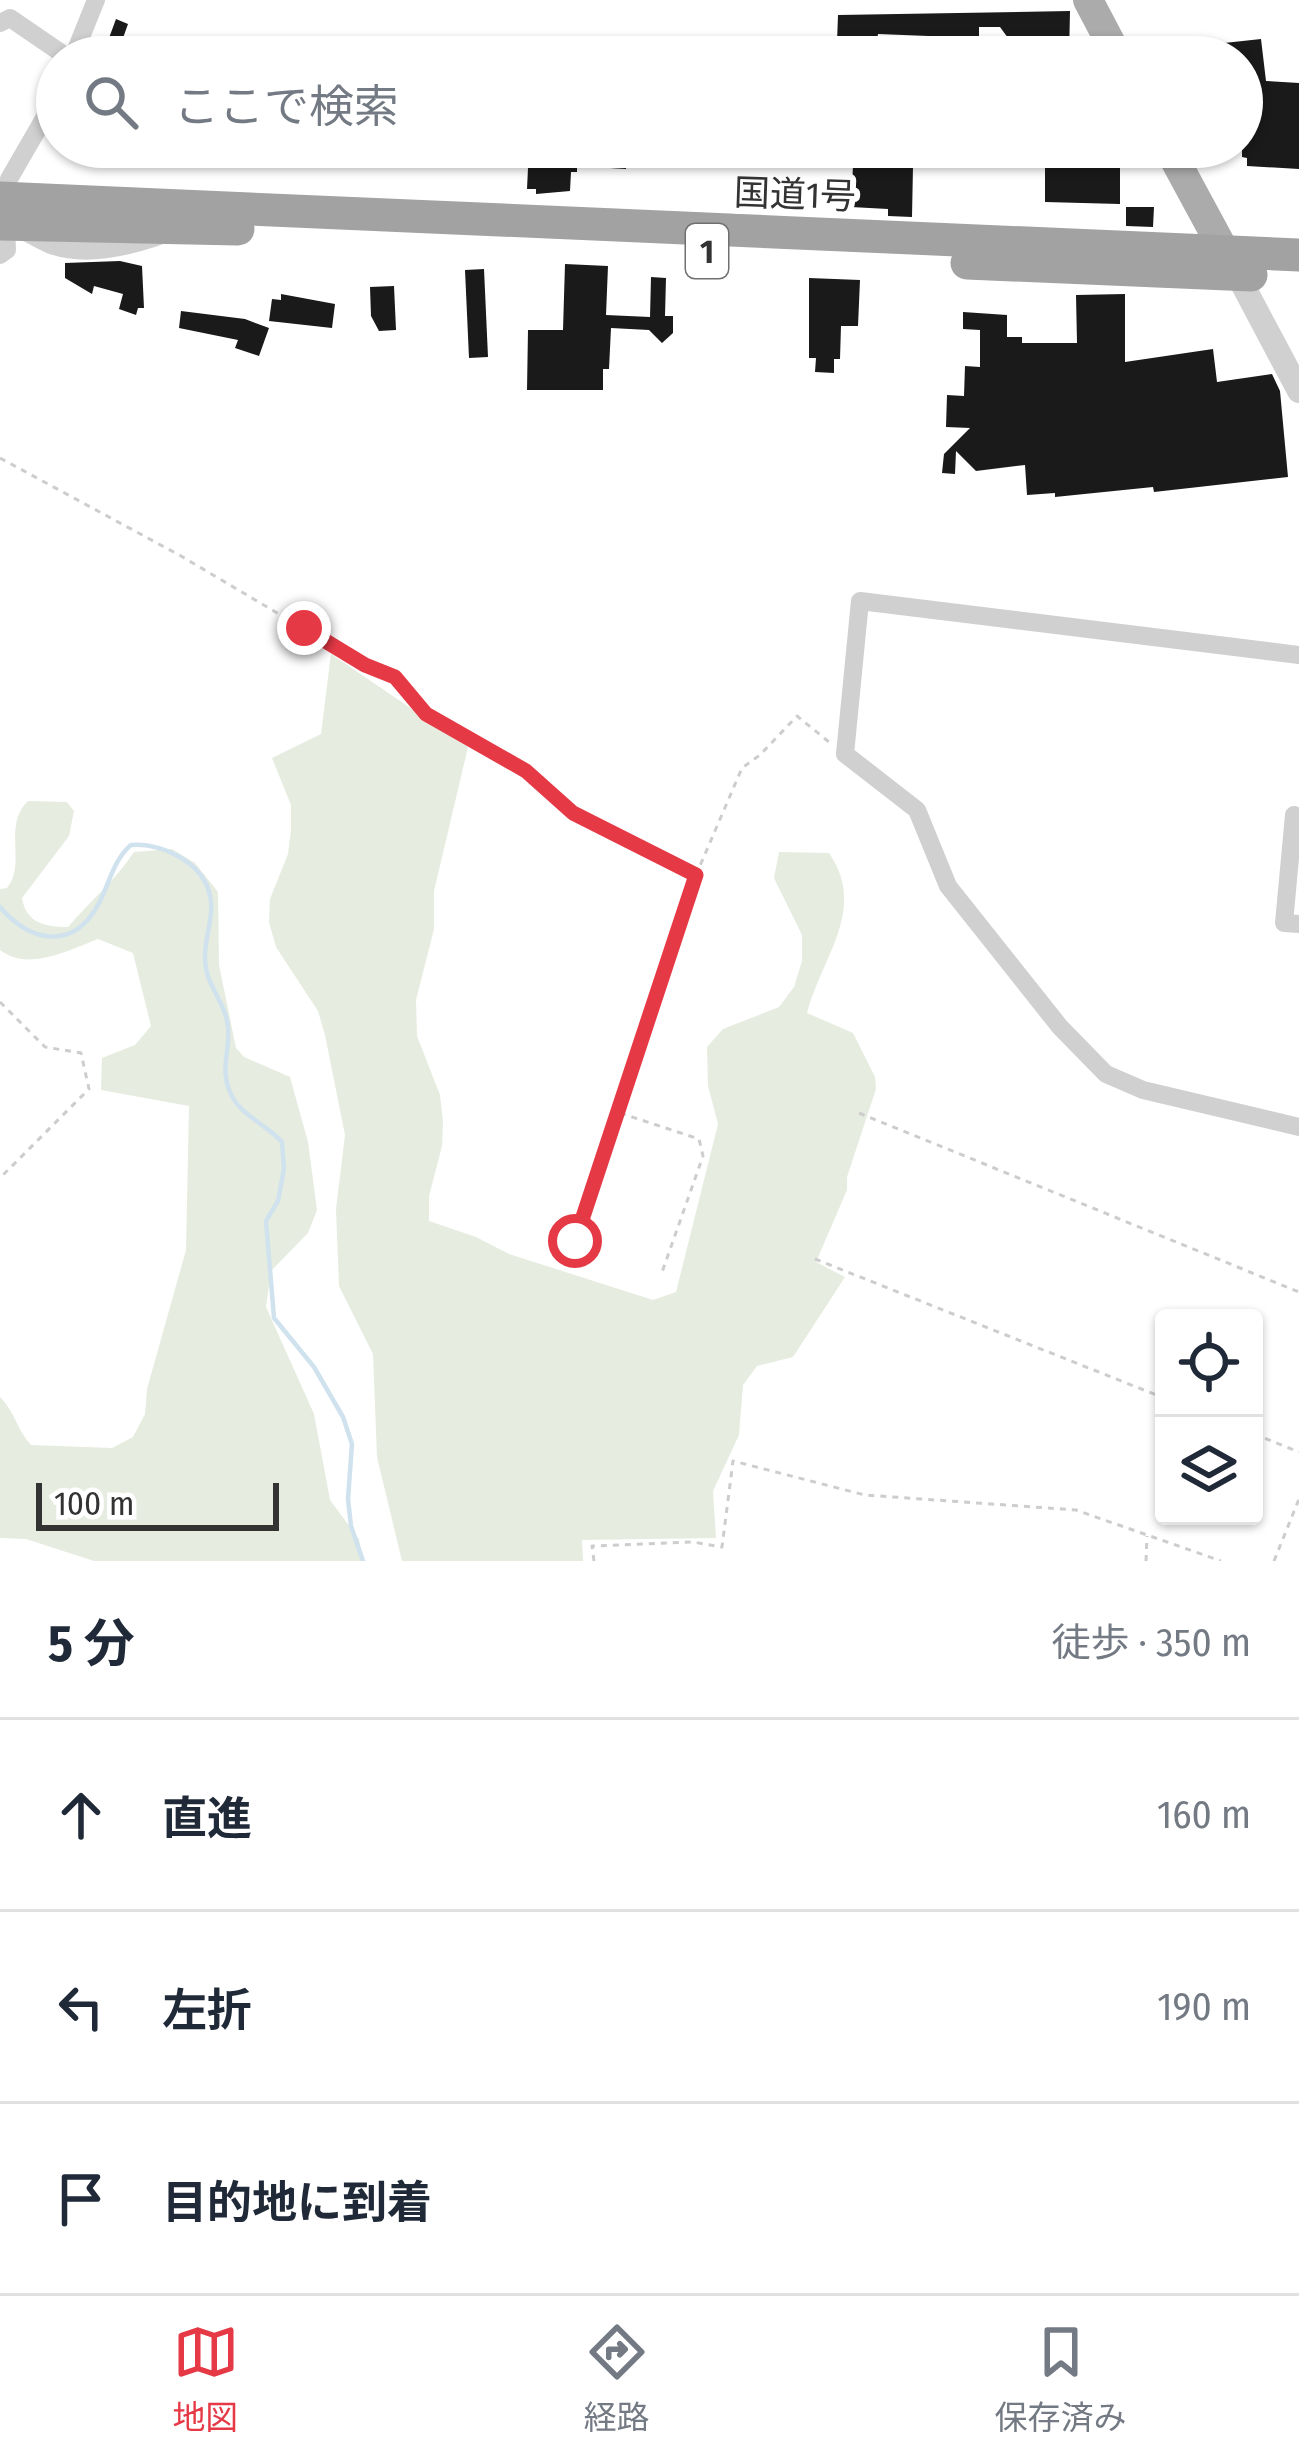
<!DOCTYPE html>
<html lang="ja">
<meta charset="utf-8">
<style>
:root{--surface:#fff;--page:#f2f2f3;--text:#1f2937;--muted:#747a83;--line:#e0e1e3;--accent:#e63946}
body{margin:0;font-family:"Fira Sans Condensed","Noto Sans JP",sans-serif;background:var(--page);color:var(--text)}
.controls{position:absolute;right:36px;bottom:36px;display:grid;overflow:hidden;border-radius:12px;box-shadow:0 3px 9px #0004}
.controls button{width:108px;height:108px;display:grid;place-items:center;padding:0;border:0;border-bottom:3px solid var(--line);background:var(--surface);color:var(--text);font:60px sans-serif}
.scale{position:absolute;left:36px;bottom:30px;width:243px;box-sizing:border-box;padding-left:12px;border:6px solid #333;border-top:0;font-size:33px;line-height:42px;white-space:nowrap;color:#333;-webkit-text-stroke:9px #fff;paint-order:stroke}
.stop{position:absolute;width:36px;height:36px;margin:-27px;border:9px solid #e63946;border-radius:50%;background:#fff}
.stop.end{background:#e63946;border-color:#fff;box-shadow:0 3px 12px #0008}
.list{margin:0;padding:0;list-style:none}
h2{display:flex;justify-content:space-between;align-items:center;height:156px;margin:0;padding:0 48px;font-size:51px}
h2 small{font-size:39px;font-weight:400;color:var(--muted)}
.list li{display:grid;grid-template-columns:78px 1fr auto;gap:36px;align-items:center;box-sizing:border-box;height:192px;padding:0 48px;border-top:3px solid var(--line)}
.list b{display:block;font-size:45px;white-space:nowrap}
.list em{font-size:39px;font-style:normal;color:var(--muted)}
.icon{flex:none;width:66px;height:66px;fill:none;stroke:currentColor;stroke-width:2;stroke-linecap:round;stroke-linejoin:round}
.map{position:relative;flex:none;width:1299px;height:1561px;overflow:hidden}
.search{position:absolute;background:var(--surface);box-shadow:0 3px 9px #0004;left:36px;right:36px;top:36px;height:132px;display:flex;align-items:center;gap:30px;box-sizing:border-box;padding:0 42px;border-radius:66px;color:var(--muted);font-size:45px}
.sheet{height:732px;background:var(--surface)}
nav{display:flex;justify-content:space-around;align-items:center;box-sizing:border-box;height:168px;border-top:3px solid var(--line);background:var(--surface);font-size:33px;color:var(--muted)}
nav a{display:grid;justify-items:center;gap:6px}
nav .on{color:var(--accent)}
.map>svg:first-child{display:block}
.green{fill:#e6ecdf}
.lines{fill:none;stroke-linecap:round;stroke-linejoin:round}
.stream{stroke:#cfe2ee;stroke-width:4.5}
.building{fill:#1a1a1a}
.path{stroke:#cdcdcd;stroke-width:3;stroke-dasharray:6 6;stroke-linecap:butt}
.minor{stroke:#d0d0d0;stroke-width:18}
.tertiary{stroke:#d0d0d0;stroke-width:24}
.primary{stroke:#ababab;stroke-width:30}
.trunk{stroke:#a2a2a2;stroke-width:33}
.route{stroke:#e63946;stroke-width:15}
.labels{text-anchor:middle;stroke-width:12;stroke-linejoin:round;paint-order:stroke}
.shield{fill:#fff;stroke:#707070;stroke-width:3}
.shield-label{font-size:33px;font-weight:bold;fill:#333}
.street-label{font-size:36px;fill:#333;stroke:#fff}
</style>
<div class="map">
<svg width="1299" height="1561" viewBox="0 0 1299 1561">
<rect width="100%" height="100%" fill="#fff"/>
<g class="green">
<path d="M331,654L468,747L434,891V929L416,1000L417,1036L440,1095L443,1122L442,1146L429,1196V1221L476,1237L509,1254L653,1300L676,1292L718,1124L708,1086L707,1047L723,1029L779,1007L794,987L802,961V935L774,878L779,852L829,853C868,909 821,958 807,1013L853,1033L875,1077L876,1089L847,1177V1190L816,1262L845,1277L793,1357L757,1366L743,1385L739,1435L713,1491L716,1538L582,1540L583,1561H402L377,1457L373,1354L339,1286L336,1209L345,1135L325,1035L318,1011L276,947L269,922L270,899L288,854L291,830V805L272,758L321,734Z"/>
<path d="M28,801L67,802L74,811L69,836L22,898C26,923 45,927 68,927C90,901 115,881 134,852L172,849L195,863L218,892L219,965L236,1048L244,1057L290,1077L308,1142L317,1210L308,1233L271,1271L266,1307L314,1414L330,1500L359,1539L363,1561H94L26,1539L0,1538V1397C15,1412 17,1430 31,1445L112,1448L133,1437L145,1414L147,1389L186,1250L189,1106L101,1090L102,1058L135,1045L151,1026L133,953L98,939C69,950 28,972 0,950V889L7,888C27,863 2,826 28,801Z"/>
</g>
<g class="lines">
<path class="stream" d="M0,907C31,943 74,951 99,903C109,884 114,859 131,845C161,842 204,863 210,896C215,914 204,939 205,959C205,985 227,1004 228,1028C230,1052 220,1068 230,1092C239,1115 266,1124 282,1142L284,1169L278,1201L266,1221L274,1318L314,1367L343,1417L352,1444L348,1499L351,1526L363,1561"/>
</g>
<g class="building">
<path d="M1070,11L1069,57H1050V38H1008L1000,27H979V38L878,34L877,41L837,42L838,15Z"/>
<path d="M116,19L128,24L123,38L174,57H102Z"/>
<path d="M805,36H837V57H804Z"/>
<path d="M1261,39L1266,81L1299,83V169L1247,166V158L1242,157V57H1179L1178,48Z"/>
<path d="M272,147H326L323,164L271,153Z"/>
<path d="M529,147H627L626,169L577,166V172H571L570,191L536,194V189H527Z"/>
<path d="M891,147H925L924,167L913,166L912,217L888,216V209L851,207L853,165H890Z"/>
<path d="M1045,147H1120V204L1045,202Z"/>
<path d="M1126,207H1154L1153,227L1126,226Z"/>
<path d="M120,261L142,266L144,308H138L136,315L119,309L123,294L94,286L92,294L65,278V263Z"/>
<path d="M565,264L608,266L606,315L650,317L651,277L666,278L665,316H673V333L662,343L649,330L611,328L609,369H603V390H527L528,330H563Z"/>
<path d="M484,269L488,357L469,358L465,270Z"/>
<path d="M809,278L860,280L858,326H841L840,359H834V373L815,372L816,358H809Z"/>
<path d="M394,286L396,330L379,331L371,316L370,287Z"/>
<path d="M281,294L335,304L332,328L269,321L272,299L281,300Z"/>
<path d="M1125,294V362L1213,349L1217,382L1272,374L1280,391L1288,477L1154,492L1153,487L1055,497V493L1027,495L1025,465L976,471L956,451L955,474L942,473L944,454L970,428L946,427L947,395L964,396L965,366L980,367V330L963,329V312L1007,315V337H1022V343H1077L1076,295Z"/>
<path d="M181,311L245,319L269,328L259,356L235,348L238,340L179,328Z"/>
</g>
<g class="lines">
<g class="path">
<path d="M0,458L181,556L365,665L396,677L426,714L474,738L527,771L573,813L696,875L742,768L760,755L797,716L829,742"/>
<path d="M0,1002L45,1047L81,1053L89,1089L0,1178"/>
<path d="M620,1113L699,1139L703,1156L661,1275"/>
<path d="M859,1113L1299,1292"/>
<path d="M575,1241L696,877"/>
<path d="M815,1259L1164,1398"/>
<path d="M1254,1434L1299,1452"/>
<path d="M594,1561L592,1546L693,1542L722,1547L733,1461L865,1495L1076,1510L1221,1561"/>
<path d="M1146,1561L1147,1536"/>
<path d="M1274,1561L1299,1499"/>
</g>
<g class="minor">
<path d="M0,23L10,18L67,57"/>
<path d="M73,57L96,0"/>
<path d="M27,233C36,237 45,243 54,246C87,257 131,246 162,235"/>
<path d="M0,255L7,250L5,199L9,179L57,96"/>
<path d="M1299,655L860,601L845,754L917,810L948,886L1060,1027L1106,1074L1143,1090L1299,1127"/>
<path d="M1294,815L1284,923L1299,924"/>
</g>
<path class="tertiary" d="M1237,274L1299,391"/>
<g class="primary">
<path d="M1088,0L1118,57"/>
<path d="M1168,147L1234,269"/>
</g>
<g class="trunk">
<path d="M0,198L1299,255"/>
<path d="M0,224L238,229"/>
<path d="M967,263L1251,275"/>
</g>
</g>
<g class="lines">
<path class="route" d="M304,628L365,665L395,677L426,714L526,771L573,813L696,875L575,1241"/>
</g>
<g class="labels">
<rect class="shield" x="686" y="224" width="42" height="54" rx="9"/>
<g class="shield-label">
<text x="707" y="263">1</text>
</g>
<g class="street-label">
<text transform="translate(795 194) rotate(2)" y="13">国道1号</text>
</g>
</g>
</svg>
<div class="controls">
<button><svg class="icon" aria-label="locate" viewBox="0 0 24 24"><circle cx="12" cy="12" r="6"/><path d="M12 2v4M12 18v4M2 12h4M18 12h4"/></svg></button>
<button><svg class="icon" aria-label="layers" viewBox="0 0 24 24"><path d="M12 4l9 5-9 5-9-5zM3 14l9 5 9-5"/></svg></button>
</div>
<div class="scale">100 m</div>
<div class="stop" style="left:575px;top:1241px"></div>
<div class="stop end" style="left:304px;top:628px"></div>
<div class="search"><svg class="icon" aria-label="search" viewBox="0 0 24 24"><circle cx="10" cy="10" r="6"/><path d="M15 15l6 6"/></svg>ここで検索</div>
</div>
<section class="sheet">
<h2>5 分<small>徒歩 · 350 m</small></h2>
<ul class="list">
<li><svg class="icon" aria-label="ahead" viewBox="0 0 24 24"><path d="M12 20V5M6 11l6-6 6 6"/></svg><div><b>直進</b></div><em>160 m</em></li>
<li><svg class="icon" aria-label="left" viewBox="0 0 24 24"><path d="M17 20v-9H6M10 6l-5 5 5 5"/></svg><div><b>左折</b></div><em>190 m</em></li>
<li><svg class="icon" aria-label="arrive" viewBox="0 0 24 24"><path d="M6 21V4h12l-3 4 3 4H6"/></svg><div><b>目的地に到着</b></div></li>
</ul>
</section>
<nav>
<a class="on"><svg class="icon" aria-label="map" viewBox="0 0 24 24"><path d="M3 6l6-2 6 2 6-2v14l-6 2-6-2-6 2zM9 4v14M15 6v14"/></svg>地図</a>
<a><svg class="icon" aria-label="directions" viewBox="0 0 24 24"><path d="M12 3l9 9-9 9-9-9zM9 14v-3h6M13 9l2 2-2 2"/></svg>経路</a>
<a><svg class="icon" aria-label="saved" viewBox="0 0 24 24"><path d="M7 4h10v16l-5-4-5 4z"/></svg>保存済み</a>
</nav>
